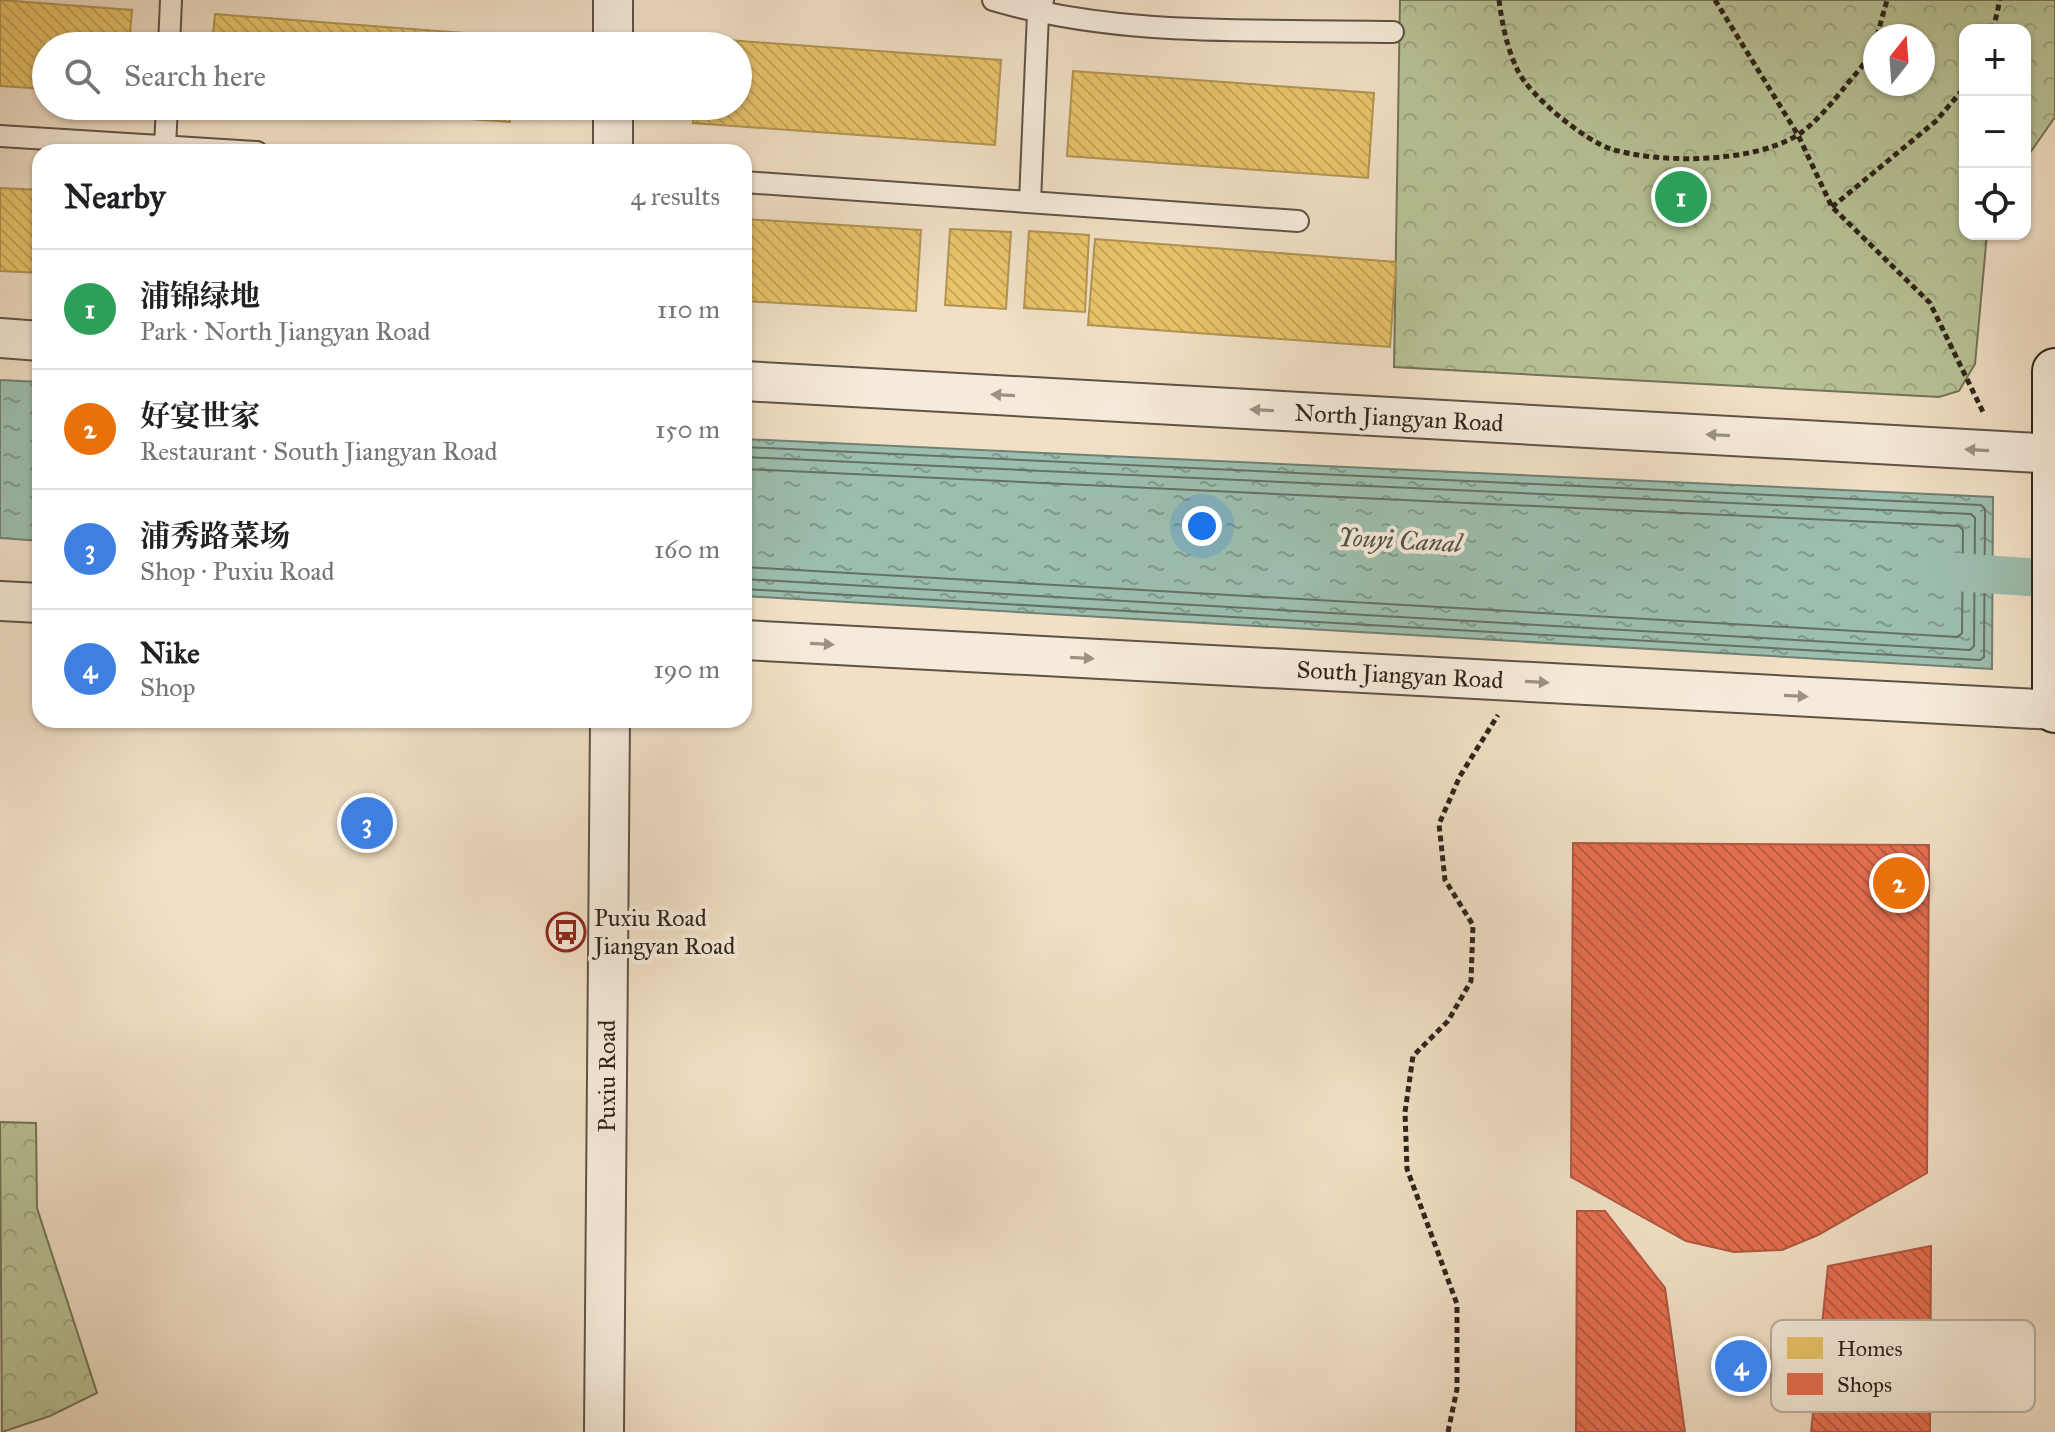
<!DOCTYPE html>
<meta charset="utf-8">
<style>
:root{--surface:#fff;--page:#f2f2f2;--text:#202124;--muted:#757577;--line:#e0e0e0;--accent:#8f2418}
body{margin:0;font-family:"IM FELL Great Primer","Noto Serif SC",serif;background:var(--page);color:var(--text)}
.controls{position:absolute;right:24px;top:24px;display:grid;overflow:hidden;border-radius:16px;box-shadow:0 2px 6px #0004}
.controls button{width:72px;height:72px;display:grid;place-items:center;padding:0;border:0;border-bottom:2px solid var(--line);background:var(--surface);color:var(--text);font:40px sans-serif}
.compass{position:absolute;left:1863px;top:24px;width:72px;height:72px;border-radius:50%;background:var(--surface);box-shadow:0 2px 6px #0004;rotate:17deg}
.you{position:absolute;left:1202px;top:526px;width:28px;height:28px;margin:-20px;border:6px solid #fff;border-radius:50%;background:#1a73e8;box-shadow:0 0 0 12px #1a73e833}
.badge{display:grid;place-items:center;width:52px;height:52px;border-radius:50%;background:var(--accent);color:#fff;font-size:26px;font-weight:700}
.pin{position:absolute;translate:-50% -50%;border:4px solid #fff;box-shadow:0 2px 8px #0006}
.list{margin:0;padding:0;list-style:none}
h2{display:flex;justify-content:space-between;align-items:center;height:104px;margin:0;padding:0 32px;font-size:34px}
h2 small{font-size:26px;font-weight:400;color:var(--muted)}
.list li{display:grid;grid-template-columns:52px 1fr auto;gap:24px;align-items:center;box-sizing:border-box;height:120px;padding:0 32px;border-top:2px solid var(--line)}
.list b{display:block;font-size:30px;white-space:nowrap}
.list p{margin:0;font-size:26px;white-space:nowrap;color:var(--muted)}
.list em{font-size:26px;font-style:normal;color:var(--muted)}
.icon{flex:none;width:44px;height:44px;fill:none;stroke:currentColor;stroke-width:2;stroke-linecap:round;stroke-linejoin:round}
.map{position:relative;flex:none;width:2055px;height:1432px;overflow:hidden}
.search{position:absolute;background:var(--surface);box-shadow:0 2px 6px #0004;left:32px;top:32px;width:720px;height:88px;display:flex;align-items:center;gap:20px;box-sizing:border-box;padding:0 28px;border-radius:44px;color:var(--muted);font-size:30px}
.panel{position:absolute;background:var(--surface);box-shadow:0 2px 6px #0004;left:32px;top:144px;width:720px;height:584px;border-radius:24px}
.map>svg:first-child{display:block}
.forest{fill:url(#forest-crowns);stroke:#737459;stroke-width:2;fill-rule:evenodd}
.water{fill:url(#water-ripples);stroke:#708073;stroke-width:2}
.homes{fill:url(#homes-back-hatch);stroke:#b19452;stroke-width:2}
.shops{fill:url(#shops-back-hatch);stroke:#b05841;stroke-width:2}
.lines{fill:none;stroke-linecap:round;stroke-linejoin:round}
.shore{stroke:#657164;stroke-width:2}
.canal{stroke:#9cbeae;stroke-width:38}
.service-casing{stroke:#5f5346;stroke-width:24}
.minor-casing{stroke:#5f5346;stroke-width:42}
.secondary-casing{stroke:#2e241b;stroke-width:48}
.path{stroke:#2e241b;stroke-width:5;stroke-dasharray:6 4;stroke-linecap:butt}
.service{stroke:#f6ebda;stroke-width:20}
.minor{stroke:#f6ebda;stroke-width:38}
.secondary{stroke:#f6ebda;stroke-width:44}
.oneway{fill:#9c9184}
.labels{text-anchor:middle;stroke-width:8;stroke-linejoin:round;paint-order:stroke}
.street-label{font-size:24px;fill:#2e241b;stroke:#f6ebda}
.poi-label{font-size:24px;fill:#2e241b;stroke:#f6ebda;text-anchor:start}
.water-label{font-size:26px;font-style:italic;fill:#4f5247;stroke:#f6ebda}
.key{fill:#f6ebda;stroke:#baafa1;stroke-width:2}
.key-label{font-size:22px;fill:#2e241b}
</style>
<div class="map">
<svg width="2055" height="1432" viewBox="0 0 2055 1432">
<defs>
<pattern id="forest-crowns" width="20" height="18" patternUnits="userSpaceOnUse" patternTransform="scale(2)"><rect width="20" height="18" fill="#b8c397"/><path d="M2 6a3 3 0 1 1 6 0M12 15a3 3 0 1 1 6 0" fill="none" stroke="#9ea782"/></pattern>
<pattern id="water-ripples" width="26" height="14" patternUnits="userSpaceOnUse" patternTransform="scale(2)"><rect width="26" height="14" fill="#9cbeae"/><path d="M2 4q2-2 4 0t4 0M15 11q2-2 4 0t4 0" fill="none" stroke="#809a8d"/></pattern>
<pattern id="homes-back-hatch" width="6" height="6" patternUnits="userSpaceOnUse" patternTransform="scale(2)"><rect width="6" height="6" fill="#e9c46a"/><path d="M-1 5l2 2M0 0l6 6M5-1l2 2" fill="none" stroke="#c8a85b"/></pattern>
<pattern id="shops-back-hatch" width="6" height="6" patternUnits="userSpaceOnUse" patternTransform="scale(2)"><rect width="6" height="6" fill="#e76f51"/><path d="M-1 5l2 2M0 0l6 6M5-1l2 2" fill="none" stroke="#bc5b42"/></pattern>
</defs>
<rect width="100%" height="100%" fill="#f1e0c6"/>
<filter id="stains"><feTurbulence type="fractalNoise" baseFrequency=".0025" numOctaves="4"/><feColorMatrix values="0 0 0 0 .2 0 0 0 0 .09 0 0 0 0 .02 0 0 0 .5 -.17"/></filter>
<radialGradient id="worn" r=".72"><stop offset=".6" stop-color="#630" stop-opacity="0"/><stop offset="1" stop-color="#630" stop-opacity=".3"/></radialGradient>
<g class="forest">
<path d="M1400,0H2055V117L2025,160V30H1965V234H1987L1975,364L1959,391L1939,397L1394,367ZM1875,36H1923V84H1875Z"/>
<path d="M0,1122L36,1123L37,1208L97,1393L50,1416L2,1432Z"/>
</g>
<g class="water">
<path d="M0,380L40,382V541L0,538Z"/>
<path d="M744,439L1993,497L1992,669L744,596Z"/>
</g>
<g class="homes">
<path d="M0,0L132,10L129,46H46V89L0,86Z"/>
<path d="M215,14L516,37L515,46H212Z"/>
<path d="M700,38L1001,60L995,145L693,123L695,106H738V46H699Z"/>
<path d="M1073,71L1374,93L1368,178L1067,156Z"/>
<path d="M291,106H511L510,122Z"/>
<path d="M0,188L40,190V273L0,271Z"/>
<path d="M744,219L921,230L916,311L744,301Z"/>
<path d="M950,229L1011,232L1006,309L945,305Z"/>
<path d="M1029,231L1089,235L1085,312L1024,308Z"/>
<path d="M1095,239L1396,262L1390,347L1088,325Z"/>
</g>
<g class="shops">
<path d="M1573,843L1929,845L1927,1173L1818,1235L1782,1250L1734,1252L1686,1241L1571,1177Z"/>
<path d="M1577,1211H1605L1665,1288L1685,1432H1576Z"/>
<path d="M1931,1246L1930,1432H1811L1828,1266Z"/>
</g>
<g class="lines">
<g class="shore">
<path d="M744,447L1981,505L1985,509L1984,657L1980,660L744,589"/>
<path d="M744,457L1971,514L1975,518L1974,646L1970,650L744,579"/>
<path d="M744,469L1959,526L1963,530L1962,633L1958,637L744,567"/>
</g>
<path class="canal" d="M1941,571L2055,579"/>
<defs>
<g id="service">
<path d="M993,0C1121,38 1260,29 1393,32"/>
<path d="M169,46L171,0"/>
<path d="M0,136L257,152"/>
<path d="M165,146L167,106"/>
<path d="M744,182L1298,221"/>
<path d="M1030,201L1038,14L1043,0"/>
</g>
<g id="minor">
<path d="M613,46V0"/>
<path d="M613,152V106"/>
<path d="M0,338L40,341"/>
<path d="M744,381L2055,454"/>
<path d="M0,601L40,603"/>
<path d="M744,640L2055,710"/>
<path d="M604,1432L610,720"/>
</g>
<path id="secondary" d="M2055,371V710"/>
</defs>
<use href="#service" class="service-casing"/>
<use href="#minor" class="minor-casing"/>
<use href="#secondary" class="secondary-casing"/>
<g class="path">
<path d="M1499,0C1502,23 1507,49 1518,71C1530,96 1584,140 1611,149C1662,164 1750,163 1796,136C1814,125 1831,104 1844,88C1855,74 1870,60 1875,43"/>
<path d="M1715,0L1798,135L1832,207L1930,303L1984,414"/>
<path d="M1993,30L2000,0"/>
<path d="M1877,36L1887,0"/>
<path d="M1832,207L1936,121L1965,87"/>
<path d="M1448,1432L1457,1389V1304L1407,1169L1405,1112L1413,1056L1448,1021L1471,981L1473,925L1445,880L1439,824L1460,776L1498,715"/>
</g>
<use href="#service" class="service"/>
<use href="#minor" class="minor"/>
<use href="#secondary" class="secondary"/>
</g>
<defs><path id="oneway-solid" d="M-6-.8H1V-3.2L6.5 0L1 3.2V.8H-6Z" transform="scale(2)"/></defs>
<g class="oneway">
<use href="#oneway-solid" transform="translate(1003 395) rotate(-177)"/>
<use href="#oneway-solid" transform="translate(1262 410) rotate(-177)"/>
<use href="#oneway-solid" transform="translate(1718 435) rotate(-177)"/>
<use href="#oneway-solid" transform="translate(1977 450) rotate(-177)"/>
<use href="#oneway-solid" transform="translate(822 644) rotate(3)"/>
<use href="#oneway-solid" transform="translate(1082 658) rotate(3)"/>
<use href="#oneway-solid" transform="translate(1537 682) rotate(3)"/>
<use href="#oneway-solid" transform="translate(1796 696) rotate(3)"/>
</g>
<defs>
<symbol id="bus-ring" viewBox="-11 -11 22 22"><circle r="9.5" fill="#f6ebda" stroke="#8f2418" stroke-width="1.5"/><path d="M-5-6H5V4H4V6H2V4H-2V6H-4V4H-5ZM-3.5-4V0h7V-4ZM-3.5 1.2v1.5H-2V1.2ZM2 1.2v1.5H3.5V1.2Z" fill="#8f2418"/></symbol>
</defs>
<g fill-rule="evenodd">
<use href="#bus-ring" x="544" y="910" width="44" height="44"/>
</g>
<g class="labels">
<g class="street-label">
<text transform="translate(1399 418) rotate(3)" y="8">North Jiangyan Road</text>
<text transform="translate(1400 675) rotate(3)" y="8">South Jiangyan Road</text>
<text transform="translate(607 1076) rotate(-90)" y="8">Puxiu Road</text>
</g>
<g class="poi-label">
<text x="594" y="926">Puxiu Road<tspan x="594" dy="28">Jiangyan Road</tspan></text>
</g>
<g class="water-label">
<text transform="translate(1400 540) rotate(3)" y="9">Youyi Canal</text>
</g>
</g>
<rect x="1771" y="1320" width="264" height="92" rx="12" class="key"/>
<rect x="1787" y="1337" width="36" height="22" fill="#e9c46a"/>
<rect x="1787" y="1373" width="36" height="22" fill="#e76f51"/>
<g class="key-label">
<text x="1837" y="1356">Homes</text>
<text x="1837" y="1392">Shops</text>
</g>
<rect width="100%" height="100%" filter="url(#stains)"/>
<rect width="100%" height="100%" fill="url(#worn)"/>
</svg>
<div class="controls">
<button>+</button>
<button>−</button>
<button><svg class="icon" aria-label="locate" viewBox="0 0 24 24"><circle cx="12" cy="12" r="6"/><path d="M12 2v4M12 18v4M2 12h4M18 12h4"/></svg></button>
</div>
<svg class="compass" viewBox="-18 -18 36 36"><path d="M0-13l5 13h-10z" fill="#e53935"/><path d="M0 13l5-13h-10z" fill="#757577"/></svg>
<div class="you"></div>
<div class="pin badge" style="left:1681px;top:197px;background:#2e9e5b">1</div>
<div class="pin badge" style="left:1899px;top:883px;background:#e8710a">2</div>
<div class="pin badge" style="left:367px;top:823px;background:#3f7fe0">3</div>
<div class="pin badge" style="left:1741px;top:1366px;background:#3f7fe0">4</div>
<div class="search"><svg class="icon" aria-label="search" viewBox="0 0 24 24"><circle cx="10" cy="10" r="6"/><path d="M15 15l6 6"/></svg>Search here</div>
<section class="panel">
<h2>Nearby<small>4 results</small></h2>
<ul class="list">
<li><span class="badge" style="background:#2e9e5b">1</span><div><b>浦锦绿地</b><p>Park · North Jiangyan Road</p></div><em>110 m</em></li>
<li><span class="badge" style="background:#e8710a">2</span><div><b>好宴世家</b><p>Restaurant · South Jiangyan Road</p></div><em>150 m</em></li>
<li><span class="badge" style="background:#3f7fe0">3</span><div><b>浦秀路菜场</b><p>Shop · Puxiu Road</p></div><em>160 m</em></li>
<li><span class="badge" style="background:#3f7fe0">4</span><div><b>Nike</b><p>Shop</p></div><em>190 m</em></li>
</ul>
</section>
</div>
